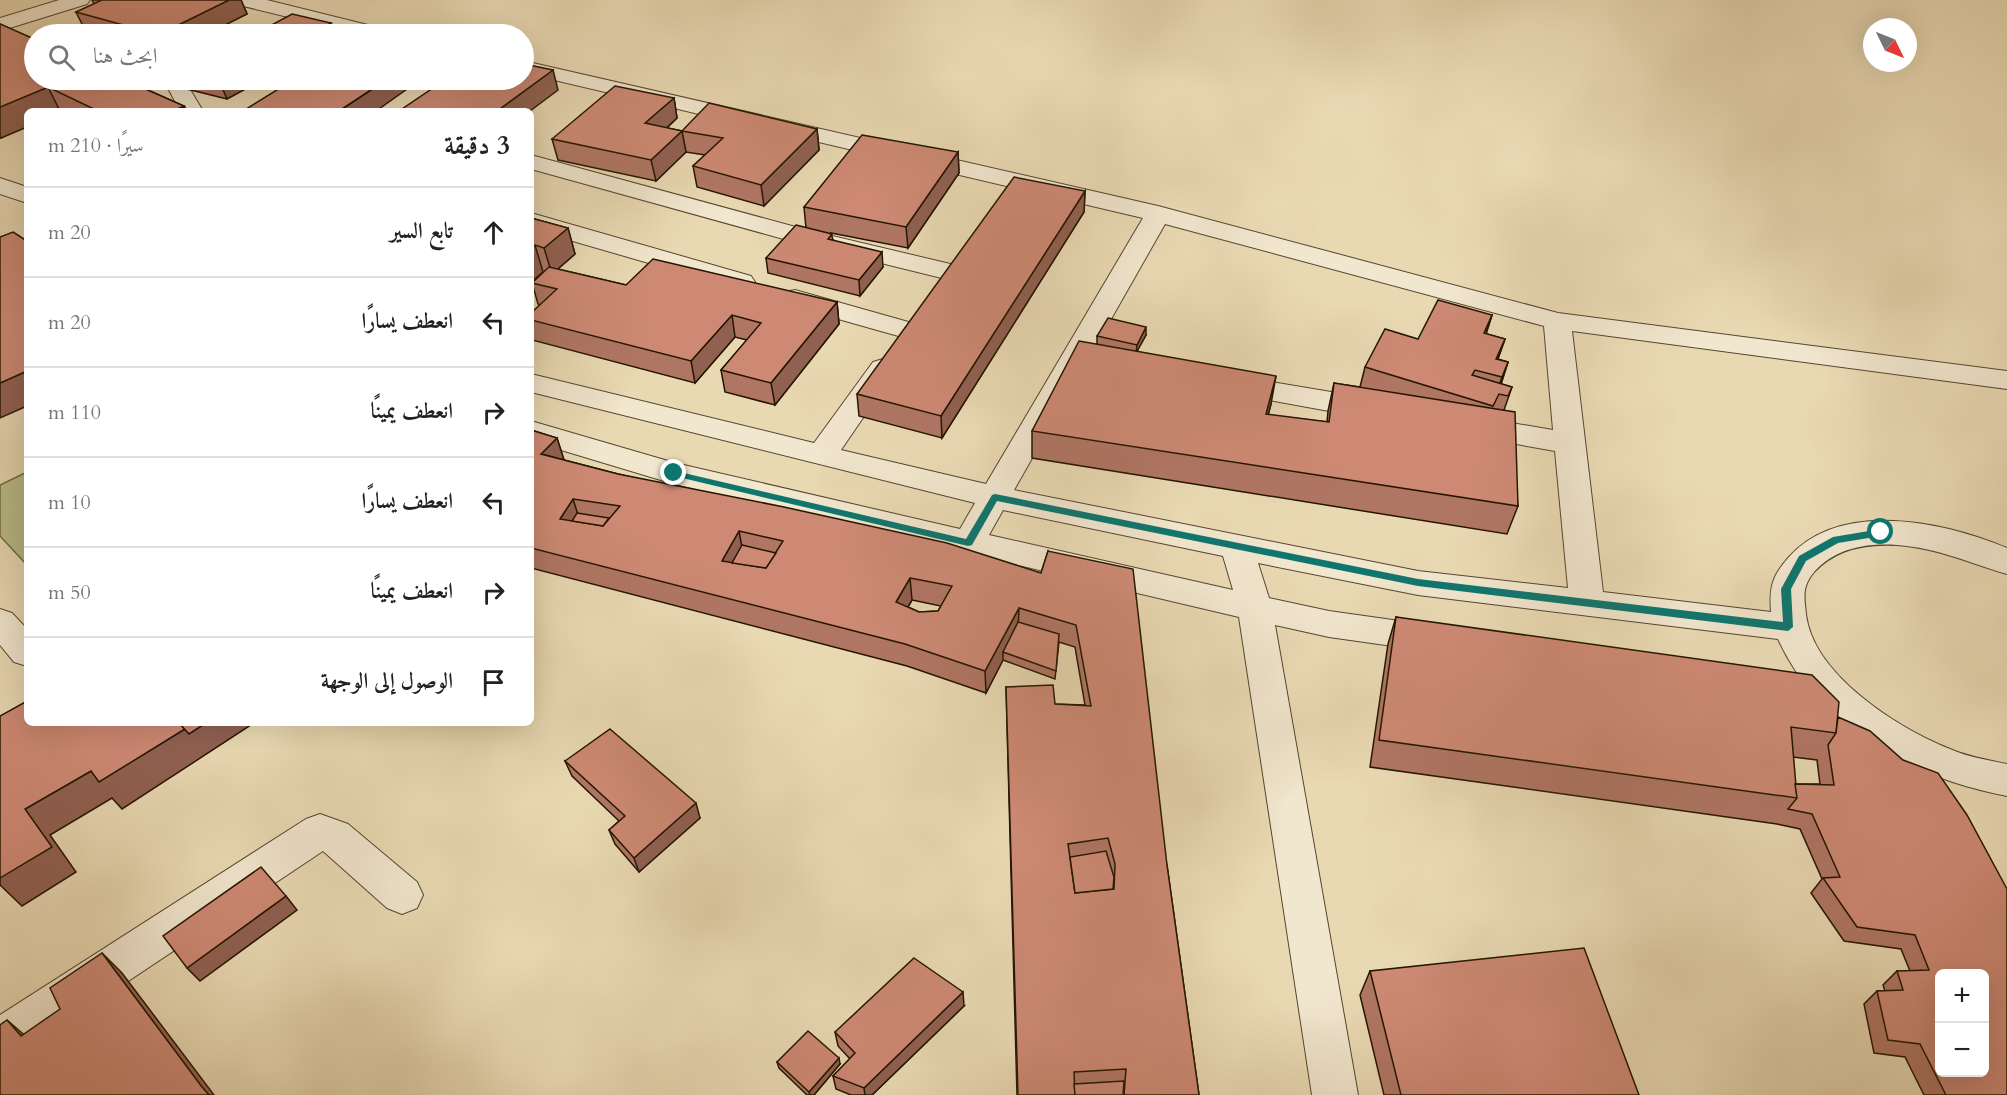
<!DOCTYPE html>
<html lang="ar">
<meta charset="utf-8">
<style>
:root{--surface:#fff;--page:#f6f6f6;--text:#222;--muted:#767676;--line:#e0e0e0}
body{margin:0;font-family:Cardo,Amiri,serif;background:var(--page);color:var(--text);direction:rtl}
.controls{position:absolute;right:18px;bottom:18px;display:grid;overflow:hidden;border-radius:9px;box-shadow:0 6px 24px #0002}
.controls button{width:54px;height:54px;display:grid;place-items:center;padding:0;border:0;border-bottom:2px solid var(--line);background:var(--surface);color:var(--text);font:30px sans-serif}
.compass{position:absolute;left:1863px;top:18px;width:54px;height:54px;border-radius:50%;background:var(--surface);box-shadow:0 6px 24px #0002;rotate:133deg}
.stop{position:absolute;width:18px;height:18px;margin:-14px;border:4px solid #0f766e;border-radius:50%;background:#fff}
.stop.end{background:#0f766e;border-color:#fff;box-shadow:0 2px 6px #0008}
.list{margin:0;padding:0;list-style:none}
h2{display:flex;justify-content:space-between;align-items:center;height:78px;margin:0;padding:0 24px;font-size:26px}
h2 small{font-size:20px;font-weight:400;color:var(--muted)}
.list li{display:grid;grid-template-columns:39px 1fr auto;gap:18px;align-items:center;box-sizing:border-box;height:90px;padding:0 24px;border-top:2px solid var(--line)}
.list b{display:block;font-size:22px;white-space:nowrap}
.list em{font-size:20px;font-style:normal;color:var(--muted)}
.icon{flex:none;width:33px;height:33px;fill:none;stroke:currentColor;stroke-width:2;stroke-linecap:round;stroke-linejoin:round}
.map{position:relative;flex:none;width:2007px;height:1095px;overflow:hidden;direction:ltr}
.search{position:absolute;background:var(--surface);box-shadow:0 6px 24px #0002;left:24px;top:24px;width:510px;height:66px;display:flex;align-items:center;gap:15px;box-sizing:border-box;padding:0 21px;border-radius:33px;color:var(--muted);font-size:22px}
.panel{position:absolute;background:var(--surface);box-shadow:0 6px 24px #0002;left:24px;top:108px;width:510px;height:618px;border-radius:9px;direction:rtl}
.map>svg:first-child{display:block}
.green{fill:#babe8a;stroke:#6f6a46;stroke-width:1.5}
.lines{fill:none;stroke-linecap:round;stroke-linejoin:round}
.minor-casing{stroke:#55462e;stroke-width:2}
.minor{fill:#f1e6ce;fill-rule:evenodd}
.wall{fill:#b07664;stroke:#241501;stroke-width:1.5;fill-rule:evenodd}
.shaded-wall{fill:#906051;stroke:#241501;stroke-width:1.5}
.building{fill:#cd8974;stroke:#241501;stroke-width:1.5;fill-rule:evenodd}
.route{fill:#0f766e}
</style>
<div class="map">
<svg width="2007" height="1095" viewBox="0 0 2007 1095">
<rect width="100%" height="100%" fill="#e9d9b3"/>
<filter id="stains"><feTurbulence type="fractalNoise" baseFrequency=".00333" numOctaves="4"/><feColorMatrix values="0 0 0 0 .2 0 0 0 0 .09 0 0 0 0 .02 0 0 0 .5 -.17"/></filter>
<radialGradient id="worn" r=".72"><stop offset=".6" stop-color="#630" stop-opacity="0"/><stop offset="1" stop-color="#630" stop-opacity=".3"/></radialGradient>
<path class="green" d="M27,472V565L0,536V485Z"/>
<g class="lines">
<defs>
<g id="minor">
<path d="M59,0H90L87,4L0,31V18Z"/>
<path d="M232,0H267L388,30L391,34H358L235,4Z"/>
<path d="M524,61L1158,206L1558,313L2007,371V389L1572,331L1603,592L1771,612C1769,587 1772,576 1789,557C1841,499 1944,522 2007,548V574C1969,563 1938,548 1897,545C1866,543 1836,548 1814,572C1802,587 1804,596 1806,614C1813,675 1898,728 1950,749C1968,757 1987,760 2007,764V796C1913,778 1819,729 1778,639L1418,595L1258,563L1269,598L1329,611L1435,626L1447,629L1453,639L1447,649L1435,652L1329,637L1275,625L1358,1095H1312L1239,617L674,484L531,441V421L675,463L960,529L975,503L531,392V374L814,443L873,362L883,359L893,362L897,368L841,450L986,484L1143,218L524,73ZM1165,224L1544,326L1553,430L1471,416L1460,419L1456,426L1460,433L1471,436L1555,451L1568,588L1418,571L1014,490ZM1003,510L1223,556L1233,590L989,535Z"/>
<path d="M177,80H200L191,91L203,111H180L169,90Z"/>
<path d="M531,155L803,229L963,267L967,273L963,279L954,281L787,240L531,169Z"/>
<path d="M0,178L27,187V203L0,194Z"/>
<path d="M531,213L751,276L755,282L751,288L742,290L531,229Z"/>
<path d="M795,290L919,325L923,331L919,337L909,339L785,304L781,298L785,292Z"/>
<path d="M1229,375L1373,399L1384,402L1388,409L1384,416L1373,419L1219,391L1214,384L1219,377Z"/>
<path d="M0,609L12,613L27,629V666L14,662L0,645Z"/>
<path d="M320,814L348,824L417,882L423,895L417,908L402,914L387,908L323,851L16,1056L0,1063V1015L306,819Z"/>
</g>
</defs>
<use href="#minor" class="minor-casing"/>
<use href="#minor" class="minor"/>
</g>
<g class="wall">
<path d="M92,0H241L247,14L207,34H96L86,32L76,12L94,4Z"/>
<path d="M0,24L184,106L187,111H27L1,138H0Z"/>
<path d="M183,80H262L227,99L187,89Z"/>
<path d="M674,98L677,118L667,128L682,131L817,129L819,150L764,206L697,187L693,166L705,155L686,152L656,181L558,160L552,139Z"/>
<path d="M958,152L959,173L908,248L831,233L833,240L883,267L860,296L768,273L766,258L806,228L804,207Z"/>
<path d="M1085,191L1084,212L942,438L859,416L857,394Z"/>
<path d="M531,218L568,228L575,254L558,269L626,285L837,302L839,324L775,405L725,392L721,370L747,340L735,337L695,383L532,340L531,337V313L540,305L538,304L532,283L543,272L531,282Z"/>
<path d="M1492,315L1486,334L1505,339L1498,359L1508,362L1501,384L1512,387L1504,410L1518,506L1507,534L1032,458V431L1097,344V336L1146,335L1137,351L1271,404L1268,415L1327,422L1328,411L1334,383L1360,387L1365,367L1418,339Z"/>
<path d="M531,430L557,438L564,460L618,474L1041,573L1048,551L1167,865L1199,1095H1017L1006,687L1055,704L1085,705L1075,647L1059,642L1055,679L1003,660L986,693L907,666L531,568ZM912,600L941,606L938,611L919,612L908,607Z"/>
<path d="M1396,617L1838,717L2007,1095H1924L1905,1057L1874,1053L1864,1004L1877,991H1885L1883,985L1897,971H1910L1901,949L1844,941L1811,893L1822,879L1800,829L1777,824L1370,767L1388,644ZM1793,757L1817,760L1820,784H1795Z"/>
<path d="M565,761L700,818L639,872L615,844L609,830L619,821L572,776Z"/>
<path d="M1370,971L1639,1095H1384L1360,995Z"/>
<path d="M964,1006L872,1095H851L836,1089L833,1076L850,1059L838,1046L835,1032Z"/>
<path d="M777,1062L840,1064L814,1095H807L779,1068Z"/>
</g>
<g class="shaded-wall">
<path d="M229,0H241L247,14L207,34H160Z"/>
<path d="M331,23L335,34H311Z"/>
<path d="M553,70L558,90L530,111H497Z"/>
<path d="M231,80H262L227,99L221,85Z"/>
<path d="M386,80H408L410,87L376,111H339Z"/>
<path d="M48,87L60,111H27V127L1,138L0,137V107Z"/>
<path d="M674,98L677,118L649,144L645,123Z"/>
<path d="M184,106L187,111H173Z"/>
<path d="M817,129L819,150L764,206L761,185Z"/>
<path d="M682,131L686,152L656,181L651,160Z"/>
<path d="M958,152L959,173L908,248L906,227Z"/>
<path d="M1085,191L1084,212L942,438L941,416Z"/>
<path d="M568,228L575,254L552,274L544,248Z"/>
<path d="M535,245L543,272L531,282V248Z"/>
<path d="M882,252L883,267L860,296L859,280Z"/>
<path d="M837,302L839,324L775,405L771,383Z"/>
<path d="M732,315L735,337L695,383L691,361Z"/>
<path d="M1492,315L1485,337L1484,333Z"/>
<path d="M1146,327V335L1136,353L1137,345Z"/>
<path d="M1505,339L1497,361L1496,359Z"/>
<path d="M1508,362L1501,384L1494,400L1502,377Z"/>
<path d="M27,371V406L0,418V383Z"/>
<path d="M1276,376L1271,404L1261,442L1266,414Z"/>
<path d="M557,438L564,460L541,454Z"/>
<path d="M573,499L580,521L572,534L560,519Z"/>
<path d="M739,531L743,553L731,576L722,561Z"/>
<path d="M910,578L912,600L898,624L896,602Z"/>
<path d="M1019,608L1018,630L1003,652V660L986,693L985,671Z"/>
<path d="M206,723H254L122,809L112,798L50,835L76,872L22,906L0,885V877L25,809L91,771L185,729Z"/>
<path d="M696,803L700,818L639,872L634,858Z"/>
<path d="M286,896L297,910L200,981L187,968Z"/>
<path d="M102,953L122,973L214,1095H209L202,1087Z"/>
<path d="M963,992L964,1006L872,1095H865L864,1088Z"/>
<path d="M7,1020L29,1039L21,1036Z"/>
<path d="M839,1058L840,1064L814,1095H810L809,1092Z"/>
</g>
<g class="building">
<path d="M102,0H229L160,34H156L76,12Z"/>
<path d="M292,14L331,23L311,34H255Z"/>
<path d="M0,24L34,39V80H125L184,106L173,111H98L48,87L0,107Z"/>
<path d="M372,29L398,34H364Z"/>
<path d="M524,64L553,70L497,111H399L445,80H524Z"/>
<path d="M199,80H231L221,85Z"/>
<path d="M293,80H386L339,111H243Z"/>
<path d="M615,86L674,98L645,123L682,131L709,103L817,129L761,185L693,166L723,138L682,131L651,160L552,139Z"/>
<path d="M862,135L958,152L906,227L804,207Z"/>
<path d="M1014,177L1085,191L941,416L857,394Z"/>
<path d="M531,218L568,228L544,248L535,245L531,248Z"/>
<path d="M796,225L832,234L828,239L882,252L859,280L766,258Z"/>
<path d="M13,232L27,241V371L0,383V237Z"/>
<path d="M653,259L837,302L771,383L721,370L761,323L732,315L691,361L531,320V313L557,289L532,283L549,267L626,285Z"/>
<path d="M1438,300L1492,315L1484,333L1505,339L1496,359L1508,362L1502,377L1475,370L1472,375L1512,387L1508,396L1499,394L1493,406L1365,367L1385,329L1418,339Z"/>
<path d="M1108,318L1146,327L1137,345L1097,336Z"/>
<path d="M1079,341L1276,376L1266,414L1329,422L1334,383L1515,412L1518,506L1032,431Z"/>
<path d="M531,430L557,438L541,454L618,474L784,507L947,543L1041,573L1048,551L1133,569L1167,865L1199,1095H1124L1126,1069L1074,1072L1075,1095H1018L1006,687L1053,685L1055,704L1091,706L1076,625L1019,608L985,671L905,644L531,548ZM573,499L620,506L603,526L560,519ZM739,531L783,541L766,568L722,561ZM910,578L952,586L938,611L919,612L896,602ZM1108,838L1115,864L1114,889L1075,893L1068,844Z"/>
<path d="M577,513L609,518L603,526L572,521Z"/>
<path d="M742,545L776,553L766,568L732,563Z"/>
<path d="M1396,617L1812,675L1839,702L1836,733L1791,727L1797,798L1379,740Z"/>
<path d="M1018,622L1059,634L1056,671L1003,652Z"/>
<path d="M27,701V723H179L185,729L99,782L91,771L25,809L52,847L0,878V716Z"/>
<path d="M1838,717L1870,731L1903,760L1938,773L1967,815L2007,889V1095H1946L1920,1044L1888,1040L1877,991L1903,990L1897,971L1929,970L1915,935L1857,927L1823,878L1840,877L1812,814L1788,809L1797,798L1795,784L1834,785L1828,745L1836,733ZM1940,974H1984V1072H1940Z"/>
<path d="M179,723H206L189,734Z"/>
<path d="M610,729L696,803L634,858L609,830L625,816L565,761Z"/>
<path d="M1106,851L1114,877L1113,889L1075,893L1070,857Z"/>
<path d="M261,867L286,896L187,968L163,936Z"/>
<path d="M1584,948L1639,1095H1401L1370,971Z"/>
<path d="M102,953L202,1087L209,1095H0V1025L7,1020L21,1036L60,1009L50,988Z"/>
<path d="M914,958L963,992L864,1088L833,1076L855,1053L835,1032Z"/>
<path d="M808,1031L839,1058L809,1092L777,1062Z"/>
<path d="M1124,1081L1123,1095H1075L1074,1084Z"/>
</g>
<path class="route" d="M671,470L966,539L992,495L995,494L1418,579L1783,622L1781,589L1799,556L1833,537L1881,529L1886,532L1881,536L1838,543L1806,561L1791,589L1793,627L1788,631L1418,586L997,501L972,545L968,546L674,476L670,473Z"/>
<rect width="100%" height="100%" filter="url(#stains)"/>
<rect width="100%" height="100%" fill="url(#worn)"/>
</svg>
<div class="controls">
<button>+</button>
<button>−</button>
</div>
<svg class="compass" viewBox="-18 -18 36 36"><path d="M0-13l5 13h-10z" fill="#e53935"/><path d="M0 13l5-13h-10z" fill="#767676"/></svg>
<div class="stop" style="left:1881px;top:532px"></div>
<div class="stop end" style="left:674px;top:473px"></div>
<div class="search"><svg class="icon" aria-label="search" viewBox="0 0 24 24"><circle cx="10" cy="10" r="6"/><path d="M15 15l6 6"/></svg>ابحث هنا</div>
<section class="panel">
<h2>3 دقيقة<small>سيرًا · 210 m</small></h2>
<ul class="list">
<li><svg class="icon" aria-label="ahead" viewBox="0 0 24 24"><path d="M12 20V5M6 11l6-6 6 6"/></svg><div><b>تابع السير</b></div><em>20 m</em></li>
<li><svg class="icon" aria-label="left" viewBox="0 0 24 24"><path d="M17 20v-9H6M10 6l-5 5 5 5"/></svg><div><b>انعطف يسارًا</b></div><em>20 m</em></li>
<li><svg class="icon" aria-label="right" viewBox="0 0 24 24"><path d="M7 20v-9h11M14 6l5 5-5 5"/></svg><div><b>انعطف يمينًا</b></div><em>110 m</em></li>
<li><svg class="icon" aria-label="left" viewBox="0 0 24 24"><path d="M17 20v-9H6M10 6l-5 5 5 5"/></svg><div><b>انعطف يسارًا</b></div><em>10 m</em></li>
<li><svg class="icon" aria-label="right" viewBox="0 0 24 24"><path d="M7 20v-9h11M14 6l5 5-5 5"/></svg><div><b>انعطف يمينًا</b></div><em>50 m</em></li>
<li><svg class="icon" aria-label="arrive" viewBox="0 0 24 24"><path d="M6 21V4h12l-3 4 3 4H6"/></svg><div><b>الوصول إلى الوجهة</b></div></li>
</ul>
</section>
</div>
